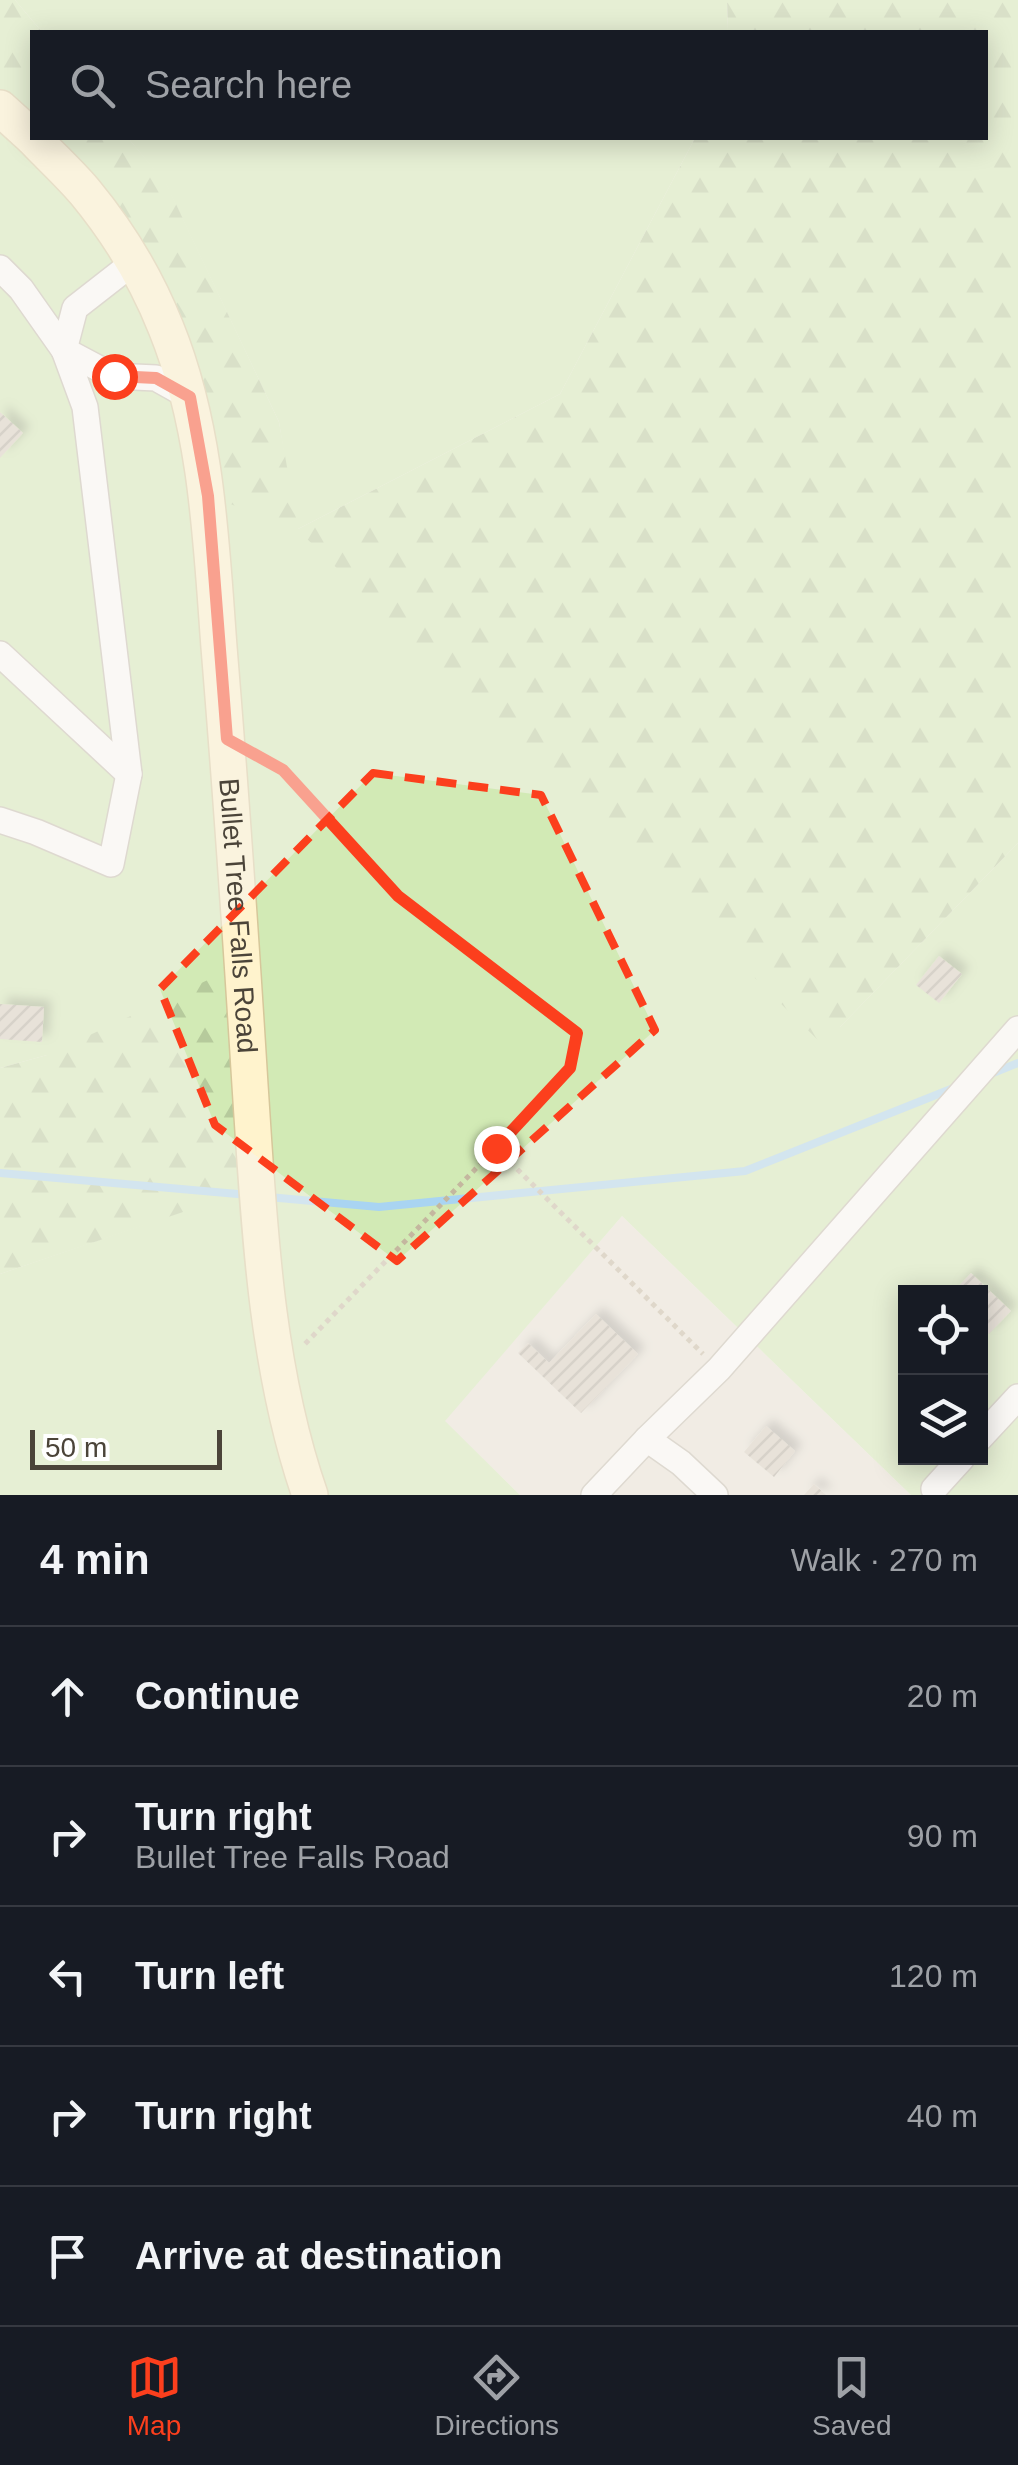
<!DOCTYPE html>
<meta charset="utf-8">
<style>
:root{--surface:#171b24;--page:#242831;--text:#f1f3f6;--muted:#9ea1a6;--line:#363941;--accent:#fc3f1d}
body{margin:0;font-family:Helvetica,sans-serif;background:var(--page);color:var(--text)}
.controls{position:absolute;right:30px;bottom:30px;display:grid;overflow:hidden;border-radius:0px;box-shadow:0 5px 25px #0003}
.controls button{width:90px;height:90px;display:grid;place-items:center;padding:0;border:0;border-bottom:2px solid var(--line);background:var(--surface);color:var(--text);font:50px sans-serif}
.scale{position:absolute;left:30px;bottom:25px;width:192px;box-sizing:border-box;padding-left:10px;border:5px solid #4b4439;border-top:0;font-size:28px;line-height:35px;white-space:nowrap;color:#4b4439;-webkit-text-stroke:8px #fff;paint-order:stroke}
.stop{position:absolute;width:30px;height:30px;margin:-22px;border:8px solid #fc3f1d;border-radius:50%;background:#fff}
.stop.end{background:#fc3f1d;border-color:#fff;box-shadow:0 2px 10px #0008}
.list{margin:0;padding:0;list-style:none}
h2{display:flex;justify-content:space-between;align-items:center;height:130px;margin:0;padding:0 40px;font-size:42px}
h2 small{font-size:32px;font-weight:400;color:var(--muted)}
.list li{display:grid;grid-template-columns:65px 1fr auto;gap:30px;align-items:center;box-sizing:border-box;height:140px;padding:0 40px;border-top:2px solid var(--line)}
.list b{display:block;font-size:38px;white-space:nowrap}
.list p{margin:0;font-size:32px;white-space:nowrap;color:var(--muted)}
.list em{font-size:32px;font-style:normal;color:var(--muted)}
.icon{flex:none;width:55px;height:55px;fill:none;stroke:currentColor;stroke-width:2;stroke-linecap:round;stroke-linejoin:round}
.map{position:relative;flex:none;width:1018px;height:1495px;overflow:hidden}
.search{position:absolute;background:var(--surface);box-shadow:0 5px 25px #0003;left:30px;right:30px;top:30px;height:110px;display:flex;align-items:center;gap:25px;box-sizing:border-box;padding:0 35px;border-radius:0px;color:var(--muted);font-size:38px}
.sheet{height:830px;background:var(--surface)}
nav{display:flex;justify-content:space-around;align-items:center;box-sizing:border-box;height:140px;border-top:2px solid var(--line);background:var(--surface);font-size:28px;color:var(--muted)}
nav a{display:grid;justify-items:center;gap:5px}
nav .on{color:var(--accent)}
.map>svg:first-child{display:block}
.residential{fill:#eae5da}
.green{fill:#d2eab5;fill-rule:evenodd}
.forest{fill:url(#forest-firs)}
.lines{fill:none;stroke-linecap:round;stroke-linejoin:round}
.stream{stroke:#a9d4f2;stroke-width:8}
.building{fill:url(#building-hatch);filter:url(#shadow)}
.street-casing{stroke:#c2bbae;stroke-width:28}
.secondary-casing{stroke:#d6c79b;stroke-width:38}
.path{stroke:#c4b79f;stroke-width:5;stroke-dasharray:5 5;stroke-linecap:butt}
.street{stroke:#fff;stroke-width:25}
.secondary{stroke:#fff3cd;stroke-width:35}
.route{stroke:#fc3f1d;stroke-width:12}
.marked{fill:none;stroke:#fc3f1d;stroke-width:8;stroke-dasharray:20 12;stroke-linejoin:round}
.labels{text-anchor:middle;stroke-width:8;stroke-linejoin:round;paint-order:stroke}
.street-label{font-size:28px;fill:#4b4439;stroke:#fff}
</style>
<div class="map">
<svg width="1018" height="1495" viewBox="0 0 1018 1495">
<defs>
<pattern id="forest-firs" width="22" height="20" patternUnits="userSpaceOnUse" patternTransform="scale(2.5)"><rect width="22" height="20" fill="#d2eab5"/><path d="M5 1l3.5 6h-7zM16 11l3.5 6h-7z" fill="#b6ca9c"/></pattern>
<pattern id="building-hatch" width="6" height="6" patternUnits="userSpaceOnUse" patternTransform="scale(2.5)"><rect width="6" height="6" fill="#d8cfc1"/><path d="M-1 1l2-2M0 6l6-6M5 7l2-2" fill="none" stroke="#b1aa9e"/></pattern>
<filter id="shadow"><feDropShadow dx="7" dy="-7" stdDeviation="5" flood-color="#0004"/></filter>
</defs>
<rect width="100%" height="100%" fill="#f6f3ec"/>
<path class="residential" d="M622,1216L911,1495H520L444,1421Z"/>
<g class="green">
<path d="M15,0H727L728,32H42Z"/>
<path d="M0,108L31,135L296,529L279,422L166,184L128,138H695L560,394L298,529L840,1027L1018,843V1495H911L622,1216L445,1421L520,1495H0V1274L257,1186L47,1055L0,1068ZM906,1292H980V1458H906Z"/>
</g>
<g class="forest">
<path d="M0,0H15L42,32H32V137L0,108Z"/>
<path d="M727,0H1018V843L840,1027L821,1043L298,530L207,495L166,328L33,138H128L166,183L279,422L298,529L560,394L695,138H986V32H728Z"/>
<path d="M242,964L257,1187L0,1274V1068L47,1055Z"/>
</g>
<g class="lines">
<g class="stream">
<path d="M993,1073L1018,1063"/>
<path d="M0,1173L249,1195"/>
<path d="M268,1197L379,1207L745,1171L956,1087"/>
</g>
</g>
<g class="building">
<path d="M0,412L23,433L0,458Z"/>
<path d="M939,956L962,974L939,1003L916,985Z"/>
<path d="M0,1004L44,1007L42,1042L0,1039Z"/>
<path d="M971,1273L1011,1311L989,1334L980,1325V1292H953Z"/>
<path d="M596,1314L638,1354L581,1413L518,1353L528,1343L549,1363Z"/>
<path d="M766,1426L795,1451L774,1477L744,1452Z"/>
<path d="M814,1484L826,1495H804Z"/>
</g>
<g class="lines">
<defs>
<g id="street">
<path d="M0,268L21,289L64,350L85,407L129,774L111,864L36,832L0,820"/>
<path d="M64,350L113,376L156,378L190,397"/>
<path d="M64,350L75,308L134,262"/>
<path d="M0,654L129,774"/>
<path d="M980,1438L1018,1397"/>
<path d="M647,1439L681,1463L715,1495"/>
<path d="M934,1489L962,1458"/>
<path d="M594,1495L647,1439L719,1369L1018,1029"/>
</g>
<g id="secondary">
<path d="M0,108L32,137"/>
<path id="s1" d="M33,138C50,156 69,173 85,192C118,232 147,280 166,328C207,429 211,540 219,647C231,793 241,939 250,1085C259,1221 265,1366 310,1495"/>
</g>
</defs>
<use href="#street" class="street-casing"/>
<use href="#secondary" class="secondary-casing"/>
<g class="path">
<path d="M256,755L283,770L398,896L577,1033L570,1068L496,1148L303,1346"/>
<path d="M496,1148L703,1354"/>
</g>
<use href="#street" class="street"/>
<use href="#secondary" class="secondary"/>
</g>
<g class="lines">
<path class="route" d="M114,376L156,378L190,397L208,496L227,739L283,770L398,896L577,1033L570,1068L496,1148"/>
</g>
<path d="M0 0H1018V1495H0ZM373,773L541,795L655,1030L397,1261L215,1125L160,989Z" fill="#f6f3ec" fill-opacity=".55" fill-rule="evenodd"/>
<path class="marked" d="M373,773L541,795L655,1030L397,1261L215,1125L160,989Z"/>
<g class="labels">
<g class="street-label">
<text dy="10" stroke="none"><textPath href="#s1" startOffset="828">Bullet Tree Falls Road</textPath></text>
</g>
</g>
</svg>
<div class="controls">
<button><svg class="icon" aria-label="locate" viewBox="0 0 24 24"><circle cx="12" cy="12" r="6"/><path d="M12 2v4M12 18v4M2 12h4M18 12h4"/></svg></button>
<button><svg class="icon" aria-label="layers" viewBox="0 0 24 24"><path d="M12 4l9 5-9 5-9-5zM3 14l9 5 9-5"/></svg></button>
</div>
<div class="scale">50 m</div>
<div class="stop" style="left:114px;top:376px"></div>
<div class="stop end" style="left:496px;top:1148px"></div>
<div class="search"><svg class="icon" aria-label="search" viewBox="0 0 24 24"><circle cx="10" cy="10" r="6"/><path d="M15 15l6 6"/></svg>Search here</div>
</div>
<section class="sheet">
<h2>4 min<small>Walk · 270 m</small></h2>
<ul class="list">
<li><svg class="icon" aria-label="ahead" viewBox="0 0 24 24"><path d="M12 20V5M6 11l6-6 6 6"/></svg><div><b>Continue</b></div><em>20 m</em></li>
<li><svg class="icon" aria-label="right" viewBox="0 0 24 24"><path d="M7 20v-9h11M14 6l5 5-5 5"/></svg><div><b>Turn right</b><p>Bullet Tree Falls Road</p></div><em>90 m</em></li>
<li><svg class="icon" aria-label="left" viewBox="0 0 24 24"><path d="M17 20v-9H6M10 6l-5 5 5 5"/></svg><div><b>Turn left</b></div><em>120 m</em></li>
<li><svg class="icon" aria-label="right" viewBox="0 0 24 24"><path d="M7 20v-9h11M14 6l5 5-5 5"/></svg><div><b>Turn right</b></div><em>40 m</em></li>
<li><svg class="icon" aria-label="arrive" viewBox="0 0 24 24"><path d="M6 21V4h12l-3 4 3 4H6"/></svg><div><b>Arrive at destination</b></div></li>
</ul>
</section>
<nav>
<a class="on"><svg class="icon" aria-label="map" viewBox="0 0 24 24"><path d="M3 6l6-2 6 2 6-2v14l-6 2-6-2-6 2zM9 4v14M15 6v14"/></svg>Map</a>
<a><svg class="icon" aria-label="directions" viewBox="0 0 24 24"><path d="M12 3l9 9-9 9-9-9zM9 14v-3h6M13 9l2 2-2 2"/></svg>Directions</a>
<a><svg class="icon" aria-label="saved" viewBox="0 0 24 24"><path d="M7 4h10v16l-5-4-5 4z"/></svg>Saved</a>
</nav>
